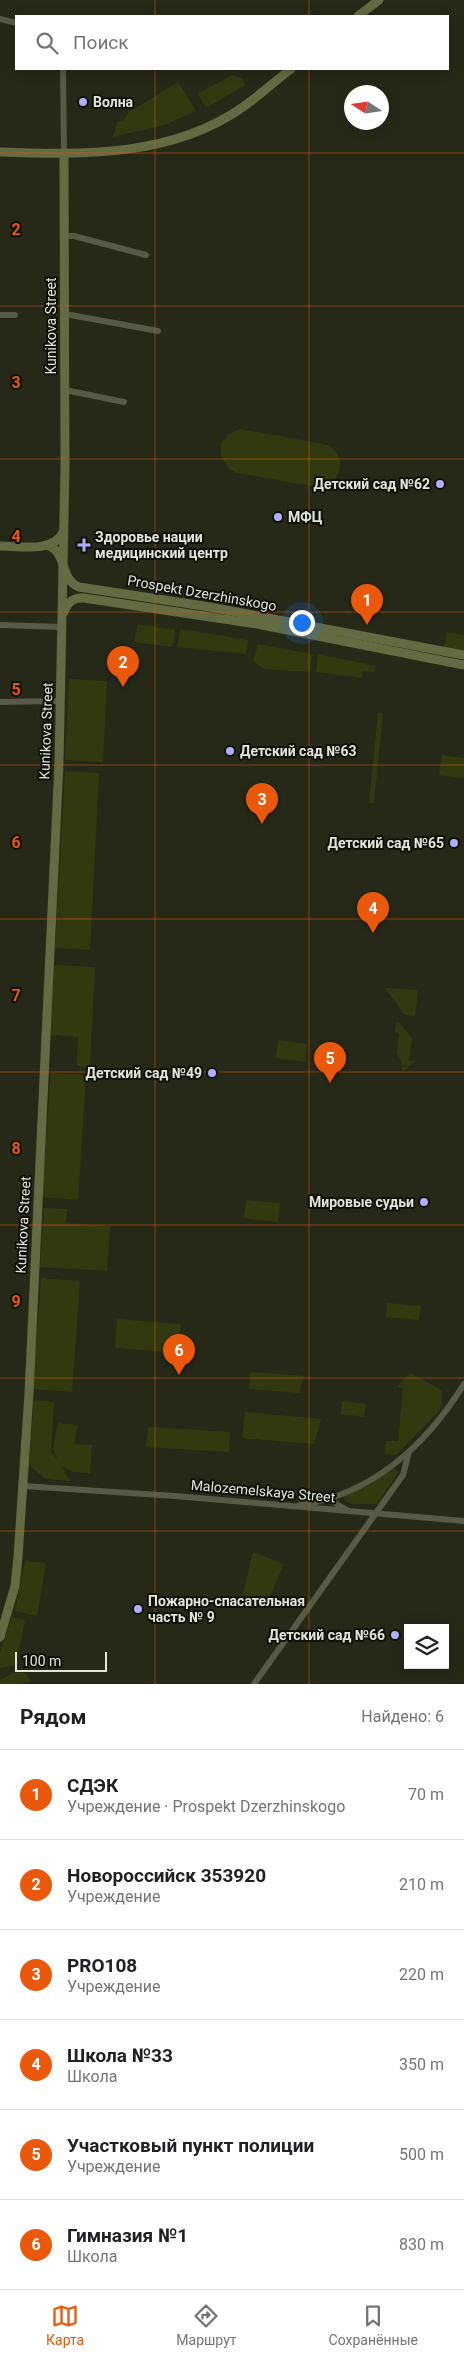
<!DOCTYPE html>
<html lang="ru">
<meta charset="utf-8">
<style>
:root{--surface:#fff;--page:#f2f2f2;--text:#202124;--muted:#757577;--line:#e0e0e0;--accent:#ea580c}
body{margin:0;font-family:Roboto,sans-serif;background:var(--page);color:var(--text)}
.controls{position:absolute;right:15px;bottom:15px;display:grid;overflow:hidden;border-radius:0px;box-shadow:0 2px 12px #0003}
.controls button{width:45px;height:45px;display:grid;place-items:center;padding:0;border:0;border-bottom:1px solid var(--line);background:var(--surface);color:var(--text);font:25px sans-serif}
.compass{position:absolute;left:344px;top:85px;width:45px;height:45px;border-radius:50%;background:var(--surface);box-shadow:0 2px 12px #0003;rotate:282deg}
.scale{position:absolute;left:15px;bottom:12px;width:92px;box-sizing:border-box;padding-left:5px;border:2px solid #e1e4d8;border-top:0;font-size:14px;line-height:18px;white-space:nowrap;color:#e1e4d8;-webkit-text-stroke:4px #101109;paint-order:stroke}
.you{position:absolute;left:301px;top:622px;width:18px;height:18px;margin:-12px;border:4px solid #fff;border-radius:50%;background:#1a73e8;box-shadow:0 0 0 8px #1a73e833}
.badge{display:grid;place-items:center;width:32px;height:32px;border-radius:50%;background:var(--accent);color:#fff;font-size:16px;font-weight:700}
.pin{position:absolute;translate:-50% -41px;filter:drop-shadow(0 1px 2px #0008)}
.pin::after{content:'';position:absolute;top:26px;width:18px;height:15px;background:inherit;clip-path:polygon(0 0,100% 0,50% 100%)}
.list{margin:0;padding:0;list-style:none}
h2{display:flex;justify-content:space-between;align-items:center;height:65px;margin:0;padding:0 20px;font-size:21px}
h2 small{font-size:16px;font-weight:400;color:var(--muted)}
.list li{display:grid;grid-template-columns:32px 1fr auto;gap:15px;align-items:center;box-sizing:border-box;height:90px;padding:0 20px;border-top:1px solid var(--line)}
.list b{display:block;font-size:19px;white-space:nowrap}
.list p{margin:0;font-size:16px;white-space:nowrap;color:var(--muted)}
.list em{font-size:16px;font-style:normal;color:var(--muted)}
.icon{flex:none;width:28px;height:28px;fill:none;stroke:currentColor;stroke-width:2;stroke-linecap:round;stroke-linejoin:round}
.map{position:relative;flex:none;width:464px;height:1684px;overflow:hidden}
.search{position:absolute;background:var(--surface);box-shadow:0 2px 12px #0003;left:15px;right:15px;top:15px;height:55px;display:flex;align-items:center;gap:12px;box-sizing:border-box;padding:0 18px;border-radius:0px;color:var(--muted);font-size:19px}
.sheet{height:605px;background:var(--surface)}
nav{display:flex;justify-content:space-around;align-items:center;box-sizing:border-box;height:70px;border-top:1px solid var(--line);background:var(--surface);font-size:14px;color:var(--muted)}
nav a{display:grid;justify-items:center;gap:2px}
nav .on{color:var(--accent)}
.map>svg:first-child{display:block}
.green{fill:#33390f}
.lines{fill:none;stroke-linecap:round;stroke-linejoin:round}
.street{stroke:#565a46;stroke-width:6}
.secondary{stroke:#646a41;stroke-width:9}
.grid{fill:none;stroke:#e8590c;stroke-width:1;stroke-opacity:0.55}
.poi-dot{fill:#aeaefa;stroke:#101109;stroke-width:2}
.labels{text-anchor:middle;stroke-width:4;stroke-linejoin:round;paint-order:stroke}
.poi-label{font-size:14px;font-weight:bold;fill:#e1e4d8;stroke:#101109;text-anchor:start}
.street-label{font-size:14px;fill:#e1e4d8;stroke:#101109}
.grid-label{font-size:16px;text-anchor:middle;font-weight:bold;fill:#e8590c;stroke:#101109;stroke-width:4;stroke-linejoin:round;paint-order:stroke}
</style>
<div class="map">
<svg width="464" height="1684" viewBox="0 0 464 1684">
<rect width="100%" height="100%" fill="#262917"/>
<g class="green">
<path d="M232,75L243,79L245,85L206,108L198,94Z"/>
<path d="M178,82L196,111L164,125L113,137L117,122L124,120L129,112Z"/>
<path d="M240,429L328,445C348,457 342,485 318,487L237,473L229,469L221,457V444L229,434Z"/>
<path d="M138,624L175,630L173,647L134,642Z"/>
<path d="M180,629L248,640L246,654L177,647Z"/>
<path d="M447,632L464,635V651L444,647Z"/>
<path d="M258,644L312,654L310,672L264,669L253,661Z"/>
<path d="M318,654L376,666L374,672L363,671L362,678L316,672Z"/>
<path d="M69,679L107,681L103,762L65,760Z"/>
<path d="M378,712L383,713L374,803H369Z"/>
<path d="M442,755L464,758V778L439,775Z"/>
<path d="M65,771L99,773L90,950L55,948Z"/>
<path d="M54,965L95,967L90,1067L77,1066L78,1037L51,1035Z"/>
<path d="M385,988L418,990L415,1016L405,1015Z"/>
<path d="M398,1022L412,1038L409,1060L416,1061L402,1073V1063L397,1053L399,1033L395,1032L396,1023Z"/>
<path d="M278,1040L307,1044L305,1062L276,1058Z"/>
<path d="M51,1073L86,1075L78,1200L42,1197Z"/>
<path d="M246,1200L280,1203L278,1222L244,1218Z"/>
<path d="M44,1208L67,1209L66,1223L110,1226L107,1271L40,1267Z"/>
<path d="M41,1278L80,1281L72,1392L33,1389Z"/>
<path d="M387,1303L421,1306L419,1320L386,1317Z"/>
<path d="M117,1319L181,1324L179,1353L115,1348Z"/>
<path d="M251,1372L304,1376L299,1393L249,1389Z"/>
<path d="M410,1373L438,1388L442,1392V1404L439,1411L396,1455L384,1454L386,1441H398L403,1388L397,1387Z"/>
<path d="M34,1400L54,1402L51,1451L58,1461L53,1449L58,1423L78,1425L74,1444L92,1445L90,1473L74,1472L61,1466L70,1481L46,1479L29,1465Z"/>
<path d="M342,1401L366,1404L364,1417L341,1414Z"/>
<path d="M245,1412L321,1419L314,1444L242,1438Z"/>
<path d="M148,1427L230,1432L229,1452L146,1447Z"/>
<path d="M394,1468L398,1472L377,1504H351L345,1501L343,1496L365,1486Z"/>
<path d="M253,1552L284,1564L267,1603L243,1594Z"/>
<path d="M25,1561L46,1563L37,1616L15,1611Z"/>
<path d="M12,1617L25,1620L16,1665L0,1668V1652Z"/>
<path d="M13,1673H26L31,1681L20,1684H0V1680Z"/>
</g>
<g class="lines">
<g class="street">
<path d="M0,19L16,23"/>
<path d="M63,69L64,155"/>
<path d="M64,236H74L146,255"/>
<path d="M65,314L158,331"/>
<path d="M0,315H15"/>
<path d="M65,390L124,402"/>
<path d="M0,625L63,627"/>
<path d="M0,702L61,701"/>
<path d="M23,1486L175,1496L464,1521"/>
<path d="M332,1498L335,1503L347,1510"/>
<path d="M300,1505C372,1495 427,1444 464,1384"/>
<path d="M254,1684L403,1475L409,1452"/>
</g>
<g class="secondary">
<path d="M358,16L379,0"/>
<path d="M0,152C83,155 172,157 243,107C260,95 275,81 291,69"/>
<path d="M47,545C68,552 59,579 79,587L210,607L464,655"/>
<path d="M0,546C19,546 54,553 63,532"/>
<path d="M64,612C68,602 73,597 84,598L257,624L464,665"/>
<path d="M0,1637L15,1586L18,1557L29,1393L59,763L65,468L64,155"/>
</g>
</g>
<path class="grid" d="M155,0V16M309,0V16M155,69V1684M309,69V1684M0,153H464M0,306H464M0,459H464M0,612H464M0,765H464M0,919H464M0,1072H464M0,1225H464M0,1378H464M0,1531H464"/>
<g class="poi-dot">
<circle cx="83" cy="102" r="5"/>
<circle cx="440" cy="484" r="5"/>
<circle cx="278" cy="517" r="5"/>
<path d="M81.5 537.5h5v5h5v5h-5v5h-5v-5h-5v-5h5z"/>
<circle cx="230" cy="751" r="5"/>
<circle cx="454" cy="843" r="5"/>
<circle cx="212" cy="1073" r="5"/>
<circle cx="424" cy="1202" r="5"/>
<circle cx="138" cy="1609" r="5"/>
<circle cx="395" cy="1635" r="5"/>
</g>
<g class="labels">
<g class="poi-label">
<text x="93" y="107">Волна</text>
<text x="430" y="489" text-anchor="end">Детский сад №62</text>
<text x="288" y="522">МФЦ</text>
<text x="95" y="542">Здоровье нации<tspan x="95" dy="16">медицинский центр</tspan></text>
<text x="240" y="756">Детский сад №63</text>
<text x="444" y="848" text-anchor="end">Детский сад №65</text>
<text x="202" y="1078" text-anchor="end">Детский сад №49</text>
<text x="414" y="1207" text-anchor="end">Мировые судьи</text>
<text x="148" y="1606">Пожарно-спасательная<tspan x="148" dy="16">часть № 9</tspan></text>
<text x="385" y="1640" text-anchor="end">Детский сад №66</text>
</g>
<g class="street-label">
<text transform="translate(51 326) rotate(-90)" y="5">Kunikova Street</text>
<text transform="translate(202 593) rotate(10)" y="5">Prospekt Dzerzhinskogo</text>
<text transform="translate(46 731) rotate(-88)" y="5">Kunikova Street</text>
<text transform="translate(23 1225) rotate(-87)" y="5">Kunikova Street</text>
<text transform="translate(263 1491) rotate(5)" y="5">Malozemelskaya Street</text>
</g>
</g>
<g class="grid-label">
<text x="16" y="235">2</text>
<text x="16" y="388">3</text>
<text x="16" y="542">4</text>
<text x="16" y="695">5</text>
<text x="16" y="848">6</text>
<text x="16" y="1001">7</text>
<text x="16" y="1154">8</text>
<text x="16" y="1307">9</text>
</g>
</svg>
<div class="controls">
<button><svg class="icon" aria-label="layers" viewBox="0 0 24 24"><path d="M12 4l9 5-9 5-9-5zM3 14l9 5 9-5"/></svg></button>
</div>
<svg class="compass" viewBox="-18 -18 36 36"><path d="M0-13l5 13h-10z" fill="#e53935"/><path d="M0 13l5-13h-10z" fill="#757577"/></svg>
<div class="scale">100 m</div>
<div class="you"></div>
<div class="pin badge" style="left:367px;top:625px">1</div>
<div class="pin badge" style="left:123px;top:687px">2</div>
<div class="pin badge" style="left:262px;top:824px">3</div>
<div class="pin badge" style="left:373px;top:933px">4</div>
<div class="pin badge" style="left:330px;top:1083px">5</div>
<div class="pin badge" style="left:179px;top:1375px">6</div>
<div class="search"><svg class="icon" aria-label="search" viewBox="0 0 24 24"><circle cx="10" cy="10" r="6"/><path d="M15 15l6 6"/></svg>Поиск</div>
</div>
<section class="sheet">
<h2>Рядом<small>Найдено: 6</small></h2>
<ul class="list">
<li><span class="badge">1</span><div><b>СДЭК</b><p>Учреждение · Prospekt Dzerzhinskogo</p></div><em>70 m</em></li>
<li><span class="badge">2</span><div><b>Новороссийск 353920</b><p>Учреждение</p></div><em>210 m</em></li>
<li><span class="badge">3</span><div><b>PRO108</b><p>Учреждение</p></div><em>220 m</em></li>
<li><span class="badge">4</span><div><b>Школа №33</b><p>Школа</p></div><em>350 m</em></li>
<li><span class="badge">5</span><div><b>Участковый пункт полиции</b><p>Учреждение</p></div><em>500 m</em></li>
<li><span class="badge">6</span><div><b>Гимназия №1</b><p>Школа</p></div><em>830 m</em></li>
</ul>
</section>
<nav>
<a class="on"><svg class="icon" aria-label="map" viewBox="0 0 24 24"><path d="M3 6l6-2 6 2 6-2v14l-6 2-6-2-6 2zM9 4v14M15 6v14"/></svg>Карта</a>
<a><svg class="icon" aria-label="directions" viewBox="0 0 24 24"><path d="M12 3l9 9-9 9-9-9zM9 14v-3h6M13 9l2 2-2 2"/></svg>Маршрут</a>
<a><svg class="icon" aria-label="saved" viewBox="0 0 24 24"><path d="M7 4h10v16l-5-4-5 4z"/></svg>Сохранённые</a>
</nav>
